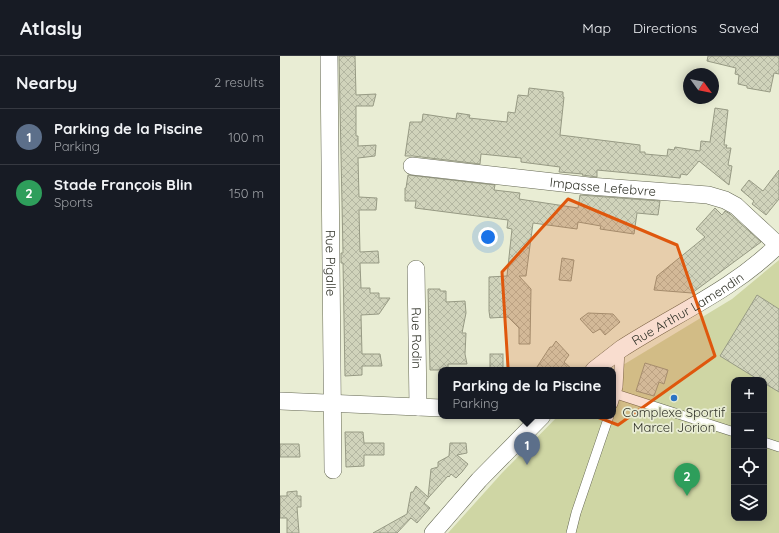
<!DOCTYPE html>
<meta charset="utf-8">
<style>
:root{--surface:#171b24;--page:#20242c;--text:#f1f3f6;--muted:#9ea1a6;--line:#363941;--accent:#0f766e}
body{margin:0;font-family:Quicksand,sans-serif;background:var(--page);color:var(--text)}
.controls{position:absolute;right:12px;bottom:12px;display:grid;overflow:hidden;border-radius:8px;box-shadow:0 2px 10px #0003}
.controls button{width:36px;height:36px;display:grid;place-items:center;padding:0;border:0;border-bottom:1px solid var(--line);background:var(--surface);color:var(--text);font:20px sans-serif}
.compass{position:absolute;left:403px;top:12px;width:36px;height:36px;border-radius:50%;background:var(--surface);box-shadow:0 2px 10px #0003;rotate:123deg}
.you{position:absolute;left:208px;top:181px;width:14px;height:14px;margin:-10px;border:3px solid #fff;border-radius:50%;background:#1a73e8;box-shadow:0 0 0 6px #1a73e833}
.badge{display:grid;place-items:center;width:26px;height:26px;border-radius:50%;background:var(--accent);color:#fff;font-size:13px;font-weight:700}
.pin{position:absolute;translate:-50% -33px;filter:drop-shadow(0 1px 2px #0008)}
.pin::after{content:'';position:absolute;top:21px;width:14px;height:12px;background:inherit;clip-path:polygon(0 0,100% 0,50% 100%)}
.popup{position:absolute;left:158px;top:311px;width:178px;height:52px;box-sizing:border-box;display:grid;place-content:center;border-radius:8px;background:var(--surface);filter:drop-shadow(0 1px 3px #0005);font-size:13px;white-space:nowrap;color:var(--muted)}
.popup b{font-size:15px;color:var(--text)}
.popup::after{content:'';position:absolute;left:50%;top:100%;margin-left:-8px;border:8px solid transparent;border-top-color:var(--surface)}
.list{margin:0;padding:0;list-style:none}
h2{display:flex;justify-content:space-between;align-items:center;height:52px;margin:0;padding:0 16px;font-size:17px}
h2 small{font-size:13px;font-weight:400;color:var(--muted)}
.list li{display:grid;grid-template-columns:26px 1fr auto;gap:12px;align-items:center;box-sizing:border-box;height:56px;padding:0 16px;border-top:1px solid var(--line)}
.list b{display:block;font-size:15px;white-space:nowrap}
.list p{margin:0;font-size:13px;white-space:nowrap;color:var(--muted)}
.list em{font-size:13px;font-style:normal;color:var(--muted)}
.icon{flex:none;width:22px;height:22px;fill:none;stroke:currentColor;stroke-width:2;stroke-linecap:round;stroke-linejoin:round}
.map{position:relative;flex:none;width:499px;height:477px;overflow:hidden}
header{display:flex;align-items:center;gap:24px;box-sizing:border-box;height:56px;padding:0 20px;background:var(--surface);border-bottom:1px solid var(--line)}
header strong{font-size:19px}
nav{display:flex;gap:22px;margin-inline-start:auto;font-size:14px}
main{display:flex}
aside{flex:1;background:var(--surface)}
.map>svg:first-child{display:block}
.park{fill:#cfd6a4;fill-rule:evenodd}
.building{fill:url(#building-cross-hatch);stroke:#979a84}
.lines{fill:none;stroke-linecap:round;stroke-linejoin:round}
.service-casing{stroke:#646752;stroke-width:10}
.minor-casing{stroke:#646752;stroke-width:18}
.service{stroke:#fff;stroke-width:9}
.minor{stroke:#fff;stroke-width:17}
.marked{fill:#df570d;fill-opacity:0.2;stroke:#df570d;stroke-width:3;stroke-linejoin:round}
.poi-dot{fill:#2c74c4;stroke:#e9edd4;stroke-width:1.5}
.labels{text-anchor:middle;stroke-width:3.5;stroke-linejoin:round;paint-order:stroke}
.street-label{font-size:13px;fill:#313329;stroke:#e9edd4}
.poi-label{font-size:13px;fill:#313329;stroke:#e9edd4}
</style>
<header>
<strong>Atlasly</strong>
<nav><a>Map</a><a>Directions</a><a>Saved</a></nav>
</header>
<main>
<aside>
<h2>Nearby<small>2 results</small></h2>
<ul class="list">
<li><span class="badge" style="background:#5c6f8a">1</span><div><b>Parking de la Piscine</b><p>Parking</p></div><em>100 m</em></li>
<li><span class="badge" style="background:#2e9e5b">2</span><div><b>Stade François Blin</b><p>Sports</p></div><em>150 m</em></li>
</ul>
</aside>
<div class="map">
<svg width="499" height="477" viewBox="0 0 499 477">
<defs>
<pattern id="building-cross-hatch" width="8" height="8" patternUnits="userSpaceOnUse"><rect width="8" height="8" fill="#d0d3bb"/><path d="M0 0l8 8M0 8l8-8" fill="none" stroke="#b3b6a1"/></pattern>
</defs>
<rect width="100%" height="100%" fill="#e9edd4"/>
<path class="park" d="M499,204V477H168L222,417L278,360H333V315L452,243ZM454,324H484V462H454Z"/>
<g class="building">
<path d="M59,0H75L76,39L96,38L93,50H76V80H78V90L96,89L95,100L78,102L79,141L97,142L96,154H79L80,196L98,195L99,207H80L81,232H90V237H99V242H110L99,258L81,259L82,298H100L102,310H82V319L65,320L63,207H61V197H63Z"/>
<path d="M428,0H499V18L494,17L490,36L467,32V30L458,28L459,19L455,18L456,12L427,5Z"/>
<path d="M249,32L283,36V41H284L280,79L360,89V96H365V98L387,100L388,93L394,94L395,91L420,95L421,85L430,86L435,52L448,54L444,89H447L446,92H451L448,109L452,110L449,129L419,105L407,119L401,118L400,122L317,114V121L302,119L303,118L279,116L280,111L241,106V102L201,98L200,108L133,100H125L130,66H142L143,58L176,63L177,57L190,59L189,62L227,66L228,56L235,57L238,39L248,40Z"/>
<path d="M499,114V143L486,159L472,148L474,145L461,134L469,124L483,135Z"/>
<path d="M128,119L215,129L214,134L240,137L239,143L298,152L300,139L380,145L378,159L357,157L354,178L320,173L321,170L298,166L297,173L253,167L246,220H239L251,233L250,288H239V272L228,261L210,262L209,255V221L227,220L232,173L227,172L228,164L135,152L136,145H125V132H126Z"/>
<path d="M435,152L442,159L445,155L450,158L481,186L412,237L374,234L377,220L425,181L416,173Z"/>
<path d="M282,202L294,204L291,225L279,224Z"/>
<path d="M148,233H160V235H166V246L185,245L186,257L182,277H186L185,298L187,308H168V314H150Z"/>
<path d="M477,239L499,253V336L484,327V324H479L440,300Z"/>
<path d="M308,257L333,258L340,266L325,279L320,273L313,277L300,263Z"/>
<path d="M276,285L289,299L284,306L293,314H255L270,291H272Z"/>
<rect x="210" y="298" width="13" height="16"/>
<path d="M365,307L388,314L384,328L379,326L374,340L356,335Z"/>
<path d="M65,376H83L84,387H104V399H84V410L66,411Z"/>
<path d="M170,387H186L187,397L177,399L188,408L182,416L176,422L171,418L169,421L168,420L149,441L144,447L150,452L137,467L131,462L117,477H93L127,458L131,436H133L136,430L148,441L151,413L158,411V406L169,400Z"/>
<path d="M0,388H19L20,401H0Z"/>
<path d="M17,435V440H21V451H17L19,477H7V462H0V440H7V436Z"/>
</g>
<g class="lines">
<defs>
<g id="service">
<path d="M336,338L454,376"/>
<path d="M333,348L338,331L340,294"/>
<path d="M484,386L499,391"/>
<path d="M291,477L296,457L329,360"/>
</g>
<g id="minor">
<path id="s1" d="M49,0L53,414"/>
<path id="s2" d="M132,110L309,130L428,139L445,144L456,150L498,189"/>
<path id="s3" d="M136,213L138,351"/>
<path id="s4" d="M314,314C323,307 332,300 341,293C395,258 453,234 499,188"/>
<path d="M0,345L161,352"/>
<path d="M153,477L199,424L262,360"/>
</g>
</defs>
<use href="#service" class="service-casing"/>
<use href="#minor" class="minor-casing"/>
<use href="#service" class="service"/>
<use href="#minor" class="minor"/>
</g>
<path class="marked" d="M288,143L397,189L435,300L338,369L229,327L222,216Z"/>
<circle class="poi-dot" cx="394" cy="342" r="4"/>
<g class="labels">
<g class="street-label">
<text dy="5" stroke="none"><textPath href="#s2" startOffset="192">Impasse Lefebvre</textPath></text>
<text dy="5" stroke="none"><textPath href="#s1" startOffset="207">Rue Pigalle</textPath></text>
<text dy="5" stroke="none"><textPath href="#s4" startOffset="112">Rue Arthur Lamendin</textPath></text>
<text dy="5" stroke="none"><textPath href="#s3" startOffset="69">Rue Rodin</textPath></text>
</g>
<g class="poi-label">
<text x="394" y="361">Complexe Sportif<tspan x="394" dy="15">Marcel Jorion</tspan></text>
</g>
</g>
</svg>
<div class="controls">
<button>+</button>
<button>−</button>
<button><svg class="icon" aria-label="locate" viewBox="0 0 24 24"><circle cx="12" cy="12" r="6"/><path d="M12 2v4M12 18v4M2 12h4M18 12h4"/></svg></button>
<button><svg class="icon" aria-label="layers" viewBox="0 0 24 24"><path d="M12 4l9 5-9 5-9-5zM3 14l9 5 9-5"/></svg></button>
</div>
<svg class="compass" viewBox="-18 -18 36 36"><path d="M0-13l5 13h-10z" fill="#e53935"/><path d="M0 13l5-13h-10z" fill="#9ea1a6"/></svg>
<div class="you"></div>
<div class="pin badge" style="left:247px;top:409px;background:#5c6f8a">1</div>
<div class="popup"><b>Parking de la Piscine</b>Parking</div>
<div class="pin badge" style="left:407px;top:440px;background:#2e9e5b">2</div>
</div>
</main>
